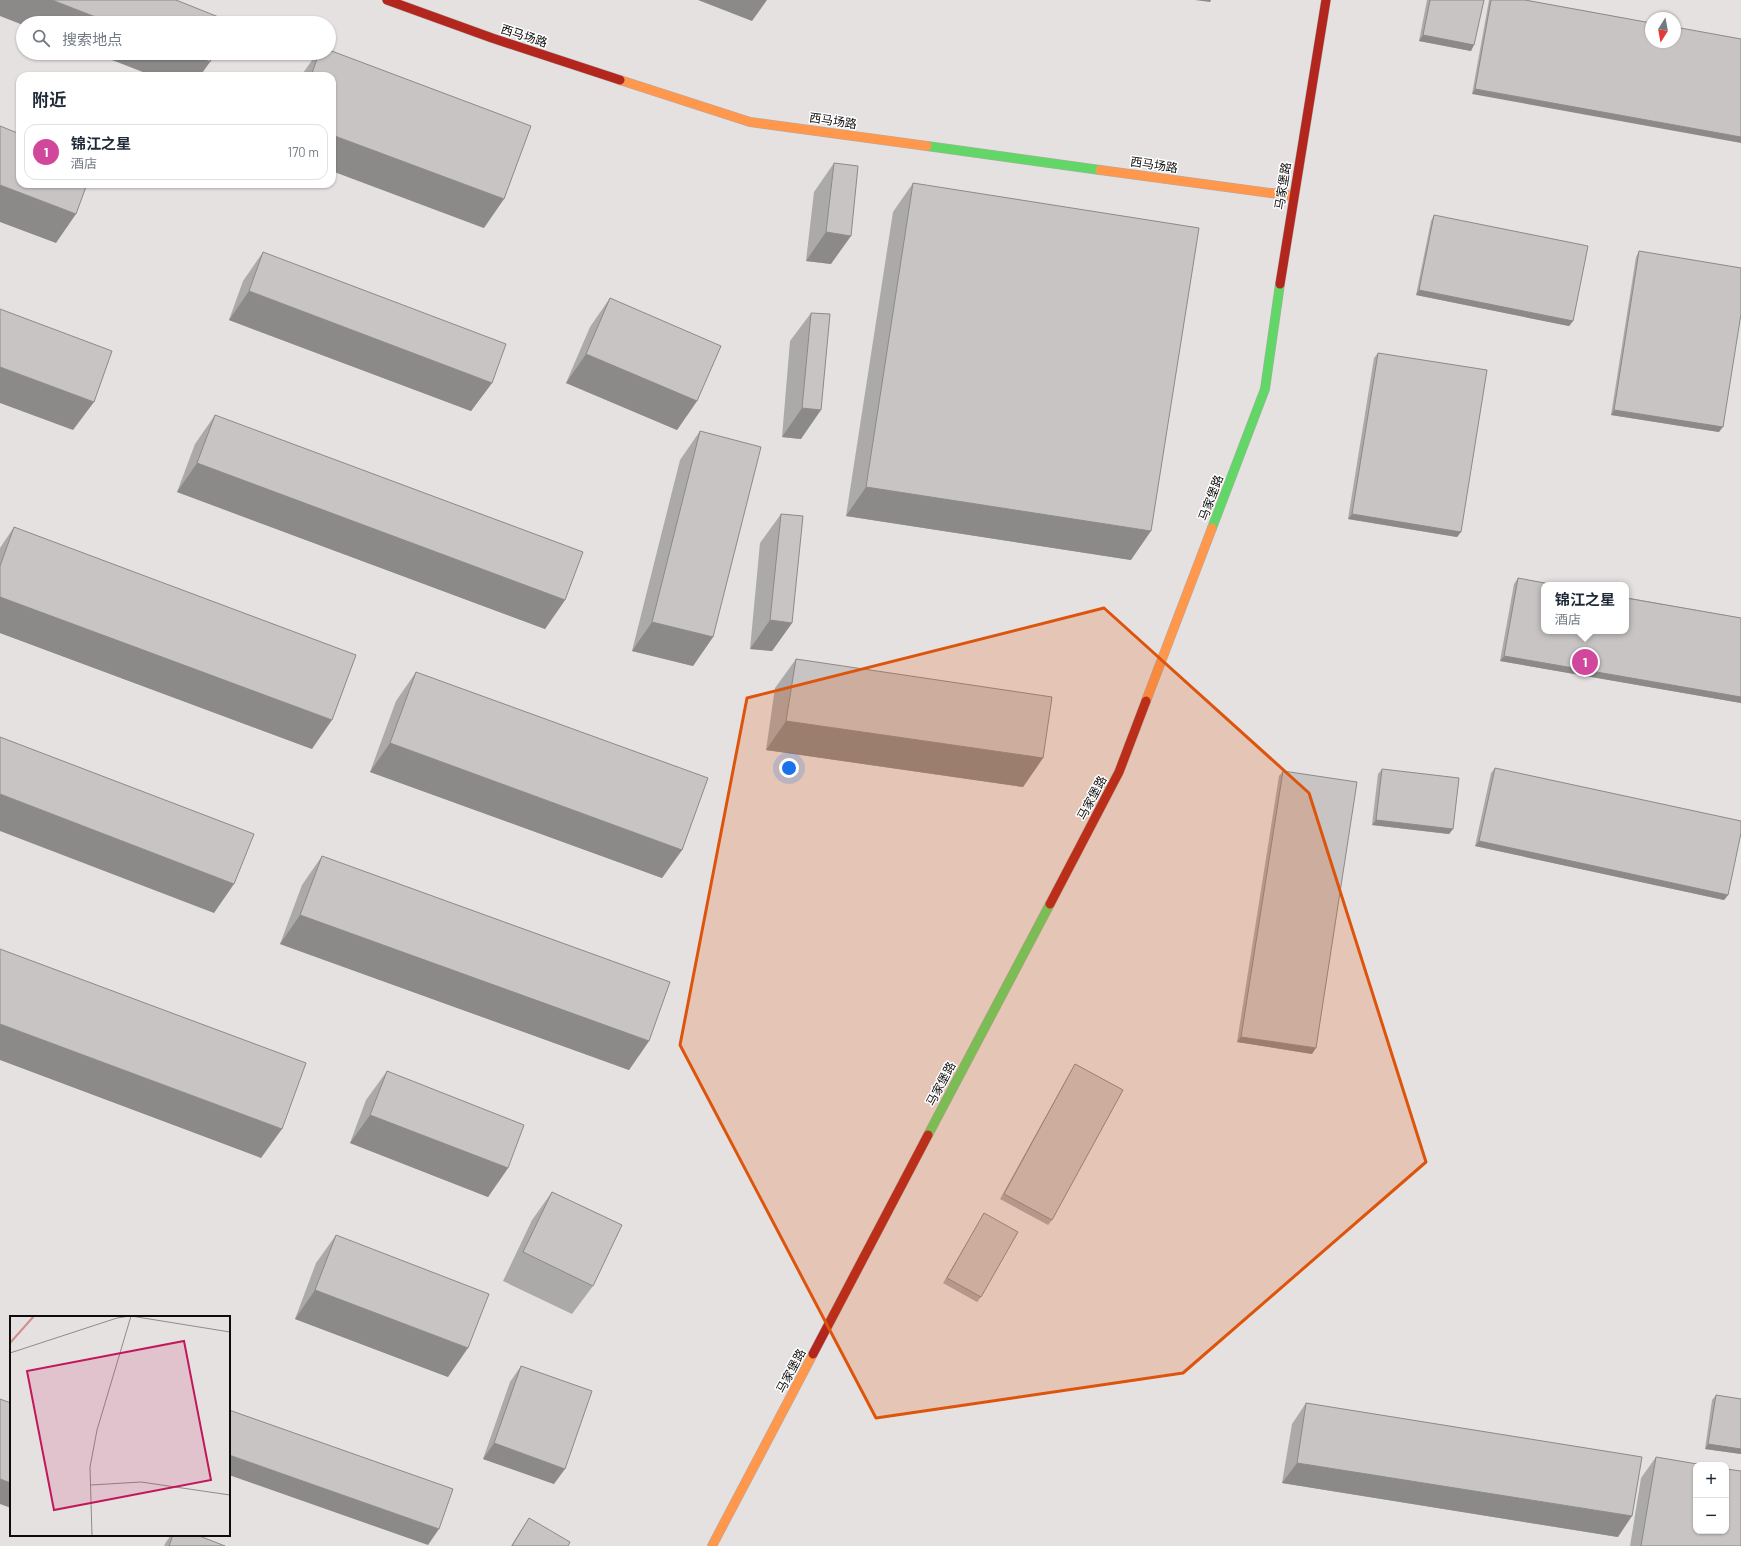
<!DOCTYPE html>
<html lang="zh">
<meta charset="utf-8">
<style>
:root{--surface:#fff;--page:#f6f6f7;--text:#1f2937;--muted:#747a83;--line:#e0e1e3;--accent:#111827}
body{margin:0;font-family:Barlow,"Noto Sans SC",sans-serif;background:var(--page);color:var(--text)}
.controls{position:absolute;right:12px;bottom:12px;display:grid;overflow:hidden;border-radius:8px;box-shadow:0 1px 3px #0004}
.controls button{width:36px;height:36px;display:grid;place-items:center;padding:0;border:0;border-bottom:1px solid var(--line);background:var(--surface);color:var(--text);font:20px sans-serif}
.compass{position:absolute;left:1645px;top:12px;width:36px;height:36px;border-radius:50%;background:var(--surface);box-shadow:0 1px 3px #0004;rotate:191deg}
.you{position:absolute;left:789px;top:768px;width:14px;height:14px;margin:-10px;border:3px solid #fff;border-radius:50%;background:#1a73e8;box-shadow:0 0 0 6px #1a73e833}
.badge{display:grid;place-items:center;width:26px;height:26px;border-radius:50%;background:var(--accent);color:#fff;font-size:13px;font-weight:700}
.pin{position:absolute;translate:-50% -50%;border:2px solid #fff;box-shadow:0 1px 4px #0006}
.popup{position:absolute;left:1541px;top:582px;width:88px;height:52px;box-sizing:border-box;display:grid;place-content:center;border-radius:8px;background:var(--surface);filter:drop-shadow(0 1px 3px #0005);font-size:13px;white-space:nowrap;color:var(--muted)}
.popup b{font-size:15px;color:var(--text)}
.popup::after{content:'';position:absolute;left:50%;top:100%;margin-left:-8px;border:8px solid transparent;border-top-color:var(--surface)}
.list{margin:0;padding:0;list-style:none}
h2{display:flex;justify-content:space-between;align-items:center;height:52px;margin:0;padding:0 16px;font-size:17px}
h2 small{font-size:13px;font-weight:400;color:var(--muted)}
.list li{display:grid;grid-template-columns:26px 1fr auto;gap:12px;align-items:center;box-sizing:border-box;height:56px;margin:0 8px 8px;padding:0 8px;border:1px solid var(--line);border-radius:12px}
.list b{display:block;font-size:15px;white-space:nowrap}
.list p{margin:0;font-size:13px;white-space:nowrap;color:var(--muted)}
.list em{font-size:13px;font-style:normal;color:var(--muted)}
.icon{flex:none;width:22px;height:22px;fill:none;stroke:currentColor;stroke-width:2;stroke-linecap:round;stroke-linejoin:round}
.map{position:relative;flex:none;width:1741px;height:1546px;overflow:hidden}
.search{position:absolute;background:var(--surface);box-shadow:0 1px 3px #0004;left:16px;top:16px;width:320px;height:44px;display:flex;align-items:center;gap:10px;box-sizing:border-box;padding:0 14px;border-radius:22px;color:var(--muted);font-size:15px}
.panel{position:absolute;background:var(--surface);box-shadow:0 1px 3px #0004;left:16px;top:72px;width:320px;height:116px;border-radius:12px}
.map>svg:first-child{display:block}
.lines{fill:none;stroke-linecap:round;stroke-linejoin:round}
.fast-casing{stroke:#b0acac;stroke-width:10}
.slow-casing{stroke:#b0acac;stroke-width:10}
.jam-casing{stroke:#b0acac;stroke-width:10}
.fast{stroke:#63d668;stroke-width:9}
.slow{stroke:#ff974d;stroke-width:9}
.jam{stroke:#b3261e;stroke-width:9}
.wall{fill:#aca9a9}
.shaded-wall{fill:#8c8989}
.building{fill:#c8c4c4;stroke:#8c8989}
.marked{fill:#dd550c;fill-opacity:0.2;stroke:#dd550c;stroke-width:3;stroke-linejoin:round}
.labels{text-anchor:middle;stroke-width:3;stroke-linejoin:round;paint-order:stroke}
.street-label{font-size:12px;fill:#0d0b0b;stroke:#fff}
.inset-river{fill:none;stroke:#d18c8c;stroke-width:2}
.inset-road{fill:none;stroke:#8f8b8b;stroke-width:1}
.view{fill:#c2185b;fill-opacity:0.15;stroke:#c2185b;stroke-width:2}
.inset-edge{fill:none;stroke:#0d0b0b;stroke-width:2}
</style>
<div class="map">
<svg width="1741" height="1546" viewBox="0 0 1741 1546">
<rect width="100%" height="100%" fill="#e6e1e1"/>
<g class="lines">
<defs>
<g id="fast">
<path d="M927,146L1100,170"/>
<path d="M1212,528L1265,389L1280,284"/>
<path d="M928,1135L1050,904"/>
</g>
<g id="slow">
<path d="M620,80L750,122L927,146"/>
<path d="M1100,170L1293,196"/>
<path d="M1146,701L1212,528"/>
<path d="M712,1546L813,1354"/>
</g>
<g id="jam">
<path d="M387,0L492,38L620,80"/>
<path d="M1280,284L1326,0"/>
<path d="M1050,904L1119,772L1146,701"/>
<path d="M813,1354L928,1135"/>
</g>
</defs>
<use href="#fast" class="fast-casing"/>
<use href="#slow" class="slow-casing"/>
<use href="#jam" class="jam-casing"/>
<use href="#fast" class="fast"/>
<use href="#slow" class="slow"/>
<use href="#jam" class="jam"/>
</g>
<g class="wall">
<path d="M1427,0H1484L1471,51L1419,41Z"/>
<path d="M1489,0H1525L1651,23L1472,94Z"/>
<path d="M317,53H329L484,228L332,171V76H301Z"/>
<path d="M834,163L831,264L806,261L814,192Z"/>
<path d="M913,183L1131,560L846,516L893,212Z"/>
<path d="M1434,215L1573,321L1569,326L1416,295L1431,221Z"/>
<path d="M1639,251L1719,432L1611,415L1636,257Z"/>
<path d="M263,252L492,383L471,411L229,320L243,281Z"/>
<path d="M610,298L697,401L677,430L566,383L590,327Z"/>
<path d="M811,313L801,439L782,437L790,341Z"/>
<path d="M1378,353L1461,532L1457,537L1348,519L1374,358Z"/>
<path d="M215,415L565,600L545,629L177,492L195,444Z"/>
<path d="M700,431L713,637L693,666L632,651L680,460Z"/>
<path d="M781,514L792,623L772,651L750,649L760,543Z"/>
<path d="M14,527L312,749L0,633V548Z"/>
<path d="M1518,578L1741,618V703L1500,661L1514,584Z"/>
<path d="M796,659L1043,758L1023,787L766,750L775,688Z"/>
<path d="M416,672L682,850L662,878L370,772L396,701Z"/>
<path d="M1495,768L1728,895L1724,900L1475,846L1491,773Z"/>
<path d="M1382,769L1453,829L1449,834L1372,825L1378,774Z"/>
<path d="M1283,771L1312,1054L1237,1042L1279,776Z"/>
<path d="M322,856L649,1041L629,1070L280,944L302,885Z"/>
<path d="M1075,1064L1052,1220L1048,1225L1000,1199L1072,1069Z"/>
<path d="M387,1071L508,1168L488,1197L350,1143L366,1100Z"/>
<path d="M552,1192L593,1286L572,1314L503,1281L532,1220Z"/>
<path d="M984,1213L981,1297L977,1302L943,1283L981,1219Z"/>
<path d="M336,1235L448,1377L295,1319L316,1263Z"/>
<path d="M521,1366L554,1484L483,1459L510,1382Z"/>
<path d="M1716,1395L1741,1399V1454L1705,1449L1712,1400Z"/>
<path d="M1306,1403L1618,1537L1282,1483L1292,1424Z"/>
<path d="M1656,1457L1741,1546H1630L1641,1478Z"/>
<path d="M529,1518L568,1546H511L519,1533Z"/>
<path d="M171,1535H197L225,1546H164L166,1542Z"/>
</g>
<g class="shaded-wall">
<path d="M0,0H52L111,23H23V25L0,16Z"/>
<path d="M698,0H767L752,21Z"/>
<path d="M1195,0H1211L1210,2Z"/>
<path d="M1423,35L1474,45L1471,51L1419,41Z"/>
<path d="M94,53H188L210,62L200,76H153Z"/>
<path d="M1475,89L1741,137V143L1472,94Z"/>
<path d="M332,135L504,199L484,228L332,171Z"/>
<path d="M0,185L76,214L56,243L0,222Z"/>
<path d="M826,232L851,236L831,264L806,261Z"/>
<path d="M1419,290L1573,321L1569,326L1416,295Z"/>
<path d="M249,291L492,383L471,411L229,320Z"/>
<path d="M586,354L697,401L677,430L566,383Z"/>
<path d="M0,367L94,402L73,430L0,403Z"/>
<path d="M802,408L821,410L801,439L782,437Z"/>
<path d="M1614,410L1723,427L1719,432L1611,415Z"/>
<path d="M197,463L565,600L545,629L177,492Z"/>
<path d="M866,487L1151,531L1131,560L846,516Z"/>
<path d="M1352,514L1461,532L1457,537L1348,519Z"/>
<path d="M0,597L332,720L312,749L0,633Z"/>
<path d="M770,620L792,623L772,651L750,649Z"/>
<path d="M652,622L713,637L693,666L632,651Z"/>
<path d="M1504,656L1741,697V703L1500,661Z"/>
<path d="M786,721L1043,758L1023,787L766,750Z"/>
<path d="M390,743L682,850L662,878L370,772Z"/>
<path d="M0,794L234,884L214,913L0,831Z"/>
<path d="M1376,820L1453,829L1449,834L1372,825Z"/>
<path d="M1479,841L1728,895L1724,900L1475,846Z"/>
<path d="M300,915L649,1041L629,1070L280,944Z"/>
<path d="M0,1024L282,1129L261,1158L0,1060Z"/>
<path d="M1241,1037L1316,1048L1312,1054L1237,1042Z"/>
<path d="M370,1115L508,1168L488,1197L350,1143Z"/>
<path d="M315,1290L468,1348L448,1377L295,1319Z"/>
<path d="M494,1443L565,1469L554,1484L483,1459Z"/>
<path d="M1708,1444L1741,1449V1454L1705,1449Z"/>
<path d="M229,1455L439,1529L428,1545L229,1475Z"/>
<path d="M1297,1463L1632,1516L1618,1537L1282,1483Z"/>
<path d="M0,1479L11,1483V1508L0,1504Z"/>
</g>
<g class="building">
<path d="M52,0H176L226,20L225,23H111Z"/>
<path d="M1430,0H1484L1474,45L1423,35Z"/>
<path d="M1491,0H1525L1651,23V42H1675V27L1741,39V137L1475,89Z"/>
<path d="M329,50L531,126L504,199L332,135V76H311L319,53H329Z"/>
<path d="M188,53H213L210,62Z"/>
<path d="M0,126L20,134V184H87L76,214L0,185Z"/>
<path d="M834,163L858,166L851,236L826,232Z"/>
<path d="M913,183L1199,228L1151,531L866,487Z"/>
<path d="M1434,215L1588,246L1573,321L1419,290Z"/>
<path d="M1639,251L1741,268V314L1723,427L1614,410Z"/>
<path d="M263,252L506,344L492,383L249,291Z"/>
<path d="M610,298L721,346L697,401L586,354Z"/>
<path d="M0,309L112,351L94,402L0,367Z"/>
<path d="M811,313L830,314L821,410L802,408Z"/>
<path d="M1378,353L1487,370L1461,532L1352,514Z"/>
<path d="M215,415L583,552L565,600L197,463Z"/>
<path d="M700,431L761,447L713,637L652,622Z"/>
<path d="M781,514L803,516L792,623L770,620Z"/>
<path d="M14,527L356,655L332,720L0,597V566Z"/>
<path d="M1518,578L1555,585H1544V631H1626V598L1741,618V697L1504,656Z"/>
<path d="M796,659L1052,697L1043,758L786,721Z"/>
<path d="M416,672L708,778L682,850L390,743Z"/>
<path d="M0,737L254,834L234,884L0,794Z"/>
<path d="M1495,768L1741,821V833L1728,895L1479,841Z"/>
<path d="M1382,769L1459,778L1453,829L1376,820Z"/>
<path d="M1283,771L1357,782L1316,1048L1241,1037Z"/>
<path d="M322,856L670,982L649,1041L300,915Z"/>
<path d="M0,949L306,1063L282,1129L0,1024Z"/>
<path d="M1075,1064L1123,1090L1052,1220L1004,1194Z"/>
<path d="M387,1071L524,1125L508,1168L370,1115Z"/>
<path d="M552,1192L622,1225L593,1286L523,1252Z"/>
<path d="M984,1213L1018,1232L981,1297L947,1278Z"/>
<path d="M336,1235L489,1294L468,1348L315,1290Z"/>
<path d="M521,1366L592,1391L565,1469L494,1443Z"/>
<path d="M1716,1395L1741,1399V1449L1708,1444Z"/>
<path d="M0,1399L11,1403V1483L0,1479Z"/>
<path d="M1306,1403L1642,1457L1632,1516L1297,1463Z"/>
<path d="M229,1410L453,1489L439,1529L229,1455Z"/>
<path d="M1656,1457L1703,1465H1696V1531H1726V1469L1741,1471V1546H1641Z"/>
<path d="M529,1518L570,1542L568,1546H512Z"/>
<path d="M173,1535H197L225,1546H169Z"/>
</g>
<path class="marked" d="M1104,608L1309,793L1426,1162L1183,1373L876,1418L680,1045L747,698Z"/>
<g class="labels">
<g class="street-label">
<text transform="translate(524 36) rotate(18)" y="4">西马场路</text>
<text transform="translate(833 121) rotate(8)" y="4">西马场路</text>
<text transform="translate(1154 165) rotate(8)" y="4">西马场路</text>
<text transform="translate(1283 186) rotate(-81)" y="4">马家堡路</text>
<text transform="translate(1211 498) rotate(-69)" y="4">马家堡路</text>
<text transform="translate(1092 798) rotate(-62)" y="4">马家堡路</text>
<text transform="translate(941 1084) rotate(-62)" y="4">马家堡路</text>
<text transform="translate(791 1371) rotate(-62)" y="4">马家堡路</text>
</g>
</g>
<g transform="translate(10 1316)">
<rect width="220" height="220" fill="#e6e1e1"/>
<path class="inset-river" d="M0,27L24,0"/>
<path class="inset-road" d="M121,0L220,16M0,37L107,2L120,0M81,169L131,166L220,179M82,220L80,151L87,114L121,0"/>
<path class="view" d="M174,25L201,164L44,194L17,55Z"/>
<rect width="220" height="220" class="inset-edge"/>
</g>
</svg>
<div class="controls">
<button>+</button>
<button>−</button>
</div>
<svg class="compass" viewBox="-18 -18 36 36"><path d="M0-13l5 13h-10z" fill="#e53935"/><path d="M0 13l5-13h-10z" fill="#747a83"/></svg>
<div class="you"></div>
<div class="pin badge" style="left:1585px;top:662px;background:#d1479c">1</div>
<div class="popup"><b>锦江之星</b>酒店</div>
<div class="search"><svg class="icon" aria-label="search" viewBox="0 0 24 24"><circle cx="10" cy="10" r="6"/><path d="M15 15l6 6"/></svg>搜索地点</div>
<section class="panel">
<h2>附近<small></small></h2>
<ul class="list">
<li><span class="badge" style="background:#d1479c">1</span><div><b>锦江之星</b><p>酒店</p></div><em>170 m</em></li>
</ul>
</section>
</div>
